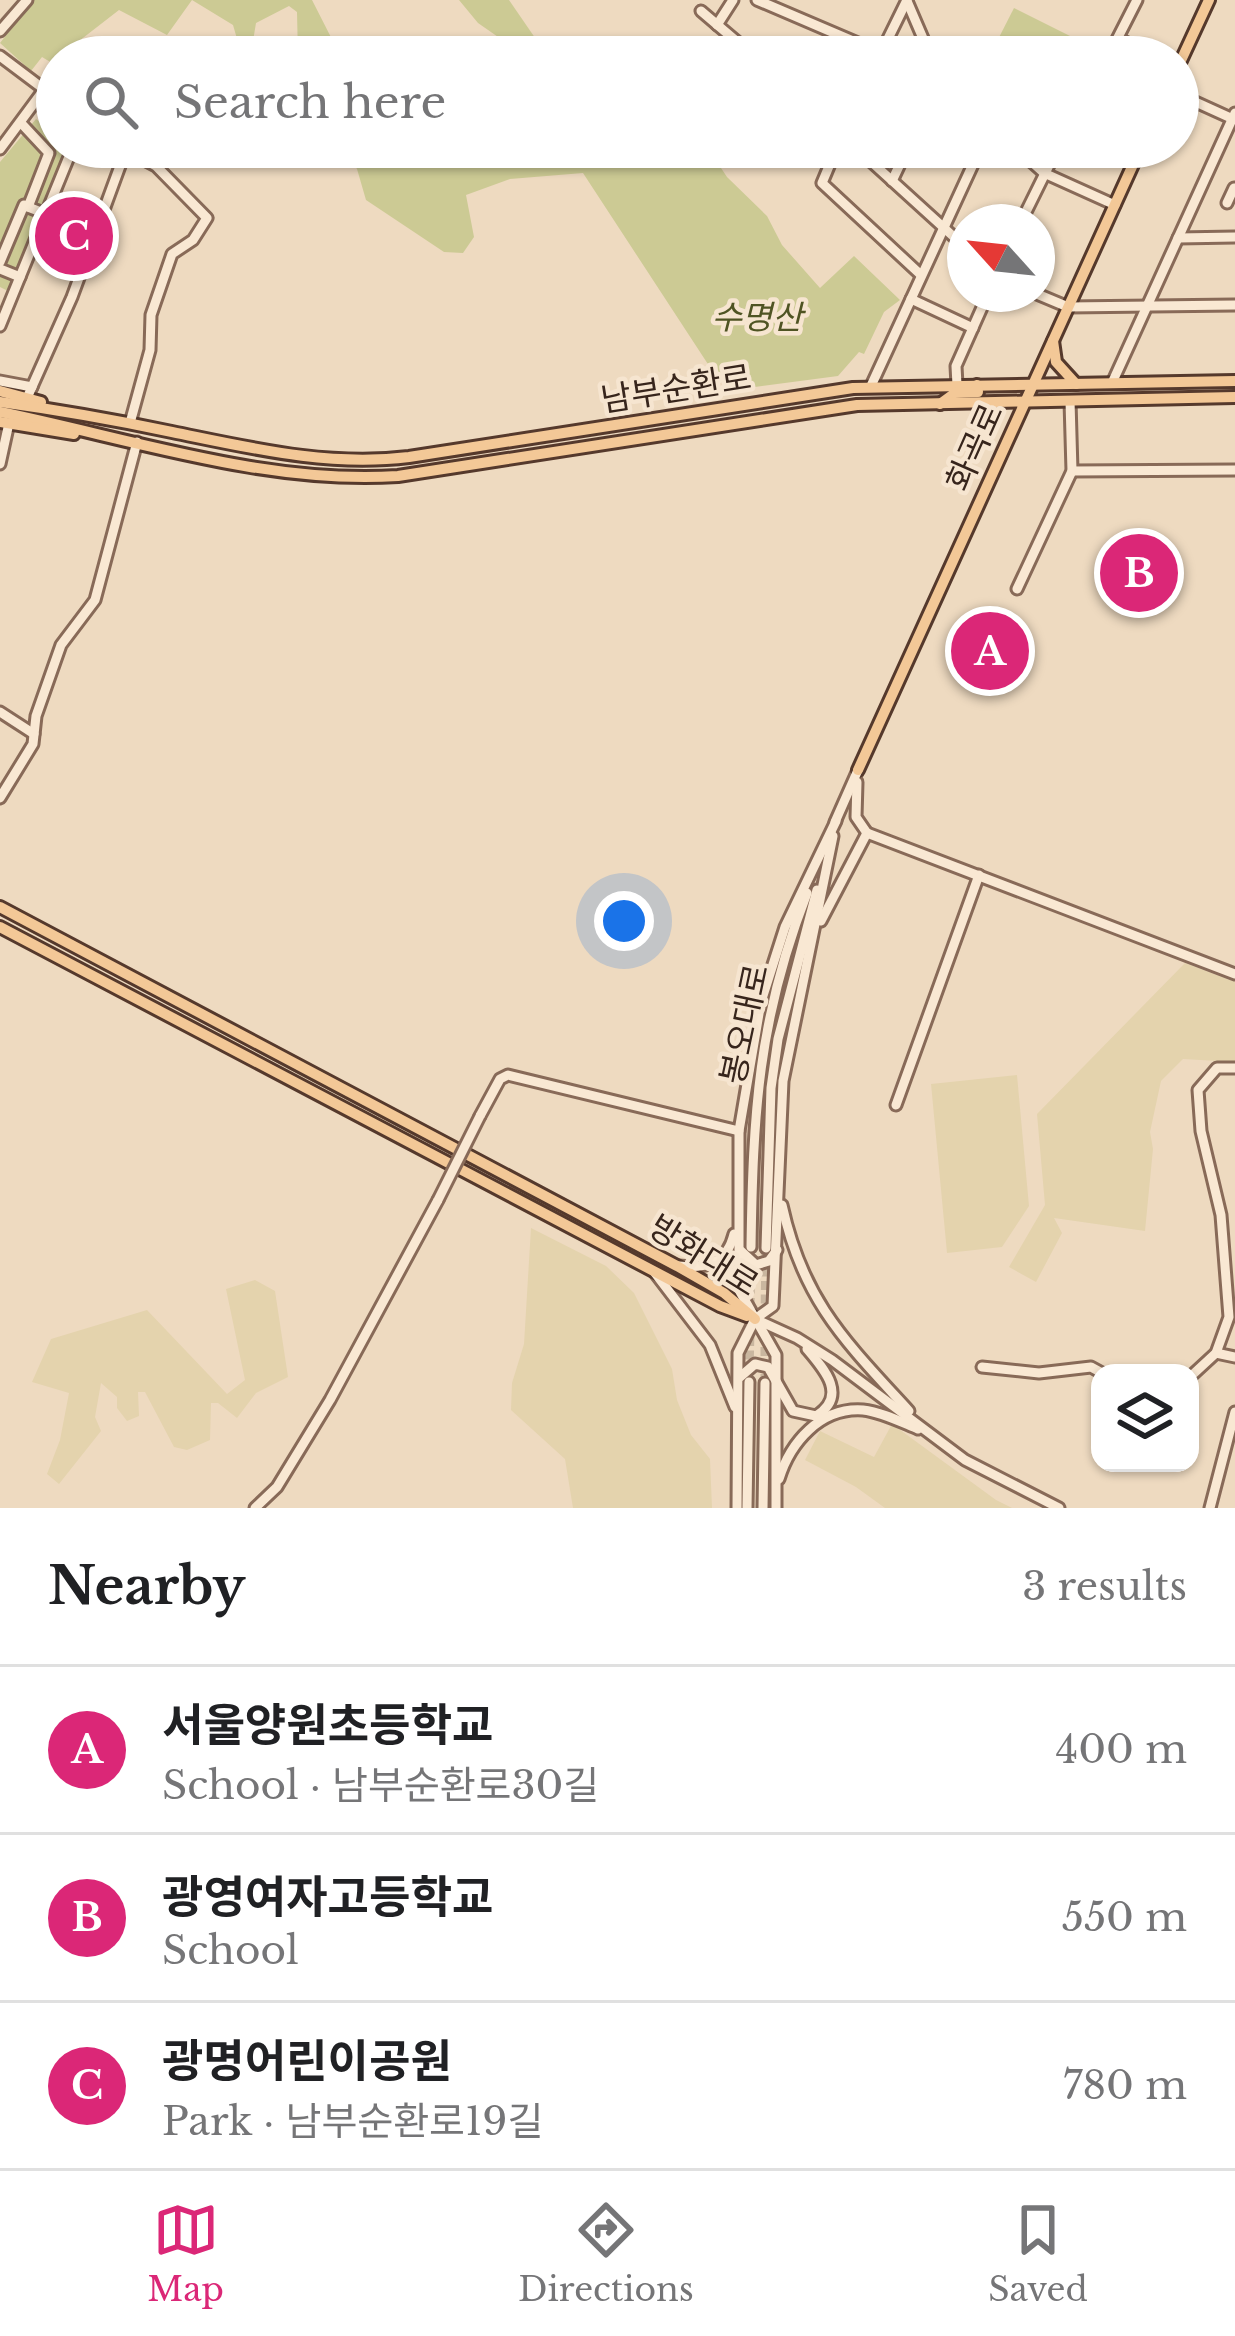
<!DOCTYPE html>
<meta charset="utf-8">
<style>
:root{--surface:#fff;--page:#f2f2f2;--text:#202124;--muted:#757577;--line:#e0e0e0;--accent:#db2777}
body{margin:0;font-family:"Libre Baskerville","Noto Sans KR",serif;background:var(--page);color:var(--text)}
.controls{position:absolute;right:36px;bottom:36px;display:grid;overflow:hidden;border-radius:24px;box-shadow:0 3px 9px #0004}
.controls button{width:108px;height:108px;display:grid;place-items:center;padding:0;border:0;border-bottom:3px solid var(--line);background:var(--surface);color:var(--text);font:60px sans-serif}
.compass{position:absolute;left:947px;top:204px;width:108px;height:108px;border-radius:50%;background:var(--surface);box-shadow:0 3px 9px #0004;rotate:297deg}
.you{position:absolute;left:624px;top:921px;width:42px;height:42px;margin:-30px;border:9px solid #fff;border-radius:50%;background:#1a73e8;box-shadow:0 0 0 18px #1a73e833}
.badge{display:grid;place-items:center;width:78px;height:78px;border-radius:50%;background:var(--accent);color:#fff;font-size:39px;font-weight:700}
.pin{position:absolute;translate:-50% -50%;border:6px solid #fff;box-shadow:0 3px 12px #0006}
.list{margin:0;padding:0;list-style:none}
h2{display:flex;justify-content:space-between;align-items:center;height:156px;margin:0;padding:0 48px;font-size:51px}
h2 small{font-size:39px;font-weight:400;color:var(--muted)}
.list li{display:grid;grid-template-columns:78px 1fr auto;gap:36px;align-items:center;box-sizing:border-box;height:168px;padding:0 48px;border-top:3px solid var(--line)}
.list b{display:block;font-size:45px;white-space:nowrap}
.list p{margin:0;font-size:39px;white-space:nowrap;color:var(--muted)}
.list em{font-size:39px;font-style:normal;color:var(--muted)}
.icon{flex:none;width:66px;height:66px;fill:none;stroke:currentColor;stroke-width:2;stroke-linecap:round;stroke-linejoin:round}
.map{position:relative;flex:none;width:1235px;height:1508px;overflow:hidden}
.search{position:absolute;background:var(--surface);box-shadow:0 3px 9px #0004;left:36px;right:36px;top:36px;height:132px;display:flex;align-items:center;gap:30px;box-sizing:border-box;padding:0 42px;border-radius:66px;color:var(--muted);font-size:45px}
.sheet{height:660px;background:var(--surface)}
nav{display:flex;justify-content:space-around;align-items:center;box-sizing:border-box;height:168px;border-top:3px solid var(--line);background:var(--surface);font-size:33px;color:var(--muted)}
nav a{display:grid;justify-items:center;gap:6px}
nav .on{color:var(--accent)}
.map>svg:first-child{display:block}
.farmland{fill:#e4d3ad}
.green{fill:#ccca94}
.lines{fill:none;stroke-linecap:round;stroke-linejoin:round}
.minor-tunnel{stroke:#c9b69f;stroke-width:9;stroke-dasharray:9 4.5;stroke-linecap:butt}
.minor-casing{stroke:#886a58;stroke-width:15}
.major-casing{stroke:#55392c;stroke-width:16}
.minor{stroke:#f9e8d3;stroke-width:9}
.major{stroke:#f3c897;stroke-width:10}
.minor-bridge-casing{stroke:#886a58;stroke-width:15;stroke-linecap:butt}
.minor-bridge{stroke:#f9e8d3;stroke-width:9}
.labels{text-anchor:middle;stroke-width:9;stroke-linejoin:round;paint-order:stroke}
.park-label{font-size:33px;font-style:italic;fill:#4f5423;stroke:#f6e5d0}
.street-label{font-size:33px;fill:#37251c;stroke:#f6e5d0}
</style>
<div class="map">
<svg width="1235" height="1508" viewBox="0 0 1235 1508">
<rect width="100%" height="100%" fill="#eedac0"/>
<g class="farmland">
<path d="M1185,963L1235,982V1062L1183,1059L1161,1081L1150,1132L1153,1149L1145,1231L1054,1218L1062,1233L1036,1282L1009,1267L1045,1205L1037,1114Z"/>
<path d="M1017,1075L1029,1206L1002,1247L947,1253L931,1084Z"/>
<path d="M531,1228L606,1266L634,1293L672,1369L677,1400L691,1435L710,1459L712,1508H573L565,1459L511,1410L512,1383L524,1344Z"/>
<path d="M255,1280L275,1291L288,1377L256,1393L237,1418L218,1403H211L210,1440L187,1450L174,1447L145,1392H138L139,1416L127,1421L117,1408V1397L101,1383L95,1417L101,1431L59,1484L47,1474L60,1440L69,1393L32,1382L51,1339L147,1310L227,1394L245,1380L226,1289Z"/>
<path d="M892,1424L996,1500L1012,1508H885L856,1487L805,1460L820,1431L874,1457Z"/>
</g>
<g class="green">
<path d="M34,0H312L341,57H298L297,12L289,6L256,23L253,41L240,49L233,25L192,0L167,35L119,10L79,41L71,57H57V66L42,57L31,71L0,43Z"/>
<path d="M459,0H509L542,48L552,57H512L511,46L478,23Z"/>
<path d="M1014,8L1074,38L1064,57H989Z"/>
<path d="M36,119L57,134V147H67L8,291L0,287V162Z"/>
<path d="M342,147H707L727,177L767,216L782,245L820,288L854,256L900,300L884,312L864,354L859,352L838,376L740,389L719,381L583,173L510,179L466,195L474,237L463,253L444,252L366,200L357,169Z"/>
<path d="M56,200L100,215L82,259L53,246L60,227L47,221Z"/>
</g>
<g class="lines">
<g class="minor-tunnel">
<path d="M750,1307L751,1247"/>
<path d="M765,1317L766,1248"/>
<path d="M749,1373L750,1330"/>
<path d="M765,1383V1334"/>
</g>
<defs>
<g id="minor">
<path d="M757,0L881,53"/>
<path d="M907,1L931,57"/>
<path d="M701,11L755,57"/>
<path d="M717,25L733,0"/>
<path d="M0,31L27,0"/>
<path d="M1119,39L1158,57"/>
<path d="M0,56L57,99"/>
<path d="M101,57L108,44L143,57"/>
<path d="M879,57L907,0"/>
<path d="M1108,57L1137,0"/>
<path d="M1178,94L1233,119"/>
<path d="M21,123L49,153L28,207L46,214"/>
<path d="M120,147L156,166L207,218L193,240L172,254L151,315L150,350L130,423"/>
<path d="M837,147L822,183L921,275"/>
<path d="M855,147L965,247"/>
<path d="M1015,147L1044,173L1115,205"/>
<path d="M0,149L43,91"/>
<path d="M788,159L798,147"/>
<path d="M892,181L908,147"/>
<path d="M1227,203L1234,188"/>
<path d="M1021,222L1058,147"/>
<path d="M1178,238L1235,237"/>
<path d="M0,262L24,205L28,207"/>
<path d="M0,269L20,277"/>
<path d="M1037,294L1068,307L1235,305"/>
<path d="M911,299L973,328"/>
<path d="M0,326L73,147"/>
<path d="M0,381L32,387"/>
<path d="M1112,383L1235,113"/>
<path d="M957,385L956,366L988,294"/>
<path d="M871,386L981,147"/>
<path d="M27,398L72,297L127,147"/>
<path d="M0,464L9,423"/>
<path d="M1072,471L1235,470"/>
<path d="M1017,589L1072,471L1070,401"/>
<path d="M0,712L34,734"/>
<path d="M857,782L856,817L867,833"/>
<path d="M0,798L33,744L36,716L61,645L95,600L137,442"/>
<path d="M835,822L858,770"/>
<path d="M867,833L1235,974"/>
<path d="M821,921L867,833"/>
<path d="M896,1105L979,875"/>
<path d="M480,1116L500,1079L508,1075L739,1131"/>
<path d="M782,1205C803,1301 845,1341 909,1411"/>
<path d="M751,1247C753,1114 758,1019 807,893"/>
<path d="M766,1248L771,1088L778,1039L817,890"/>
<path d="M741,1251L756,1265L769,1261L777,1250"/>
<path d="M679,1266C707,1269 727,1263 734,1234"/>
<path d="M655,1273L710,1345L735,1407"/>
<path d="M755,1319L797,1338L832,1360L965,1460L1059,1508"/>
<path d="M1216,1353L1235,1357"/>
<path d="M982,1367L1039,1373L1091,1367L1102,1373"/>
<path d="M740,1377L755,1364L768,1367L793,1411L816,1416C848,1396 825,1370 807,1349"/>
<path d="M1190,1377L1216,1353L1229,1317L1221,1215L1201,1131L1198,1090L1217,1068H1235"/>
<path d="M779,1479C790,1443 820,1407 863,1410C881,1412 901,1422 918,1429"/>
<path d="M255,1508L277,1487L330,1400L438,1200"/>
<path d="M737,1508L738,1353L755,1319L773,1306L783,1081L833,836"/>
<path d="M747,1508L749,1382"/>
<path d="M763,1508L765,1383"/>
<path d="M776,1508V1355L739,1290V1131L761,1002L785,927L836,821"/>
<path d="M1210,1508L1235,1412"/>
</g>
<g id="major">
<path d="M1178,67L1209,0"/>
<path d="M1053,341L1056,362L1076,384"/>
<path d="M0,391L41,402"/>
<path d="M0,402C58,410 115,420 172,432C251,448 328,467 409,457L853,388L1235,381"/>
<path d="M940,404L955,393L978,392L977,385"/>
<path d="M0,412C128,438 266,485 398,476L857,405L1235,397"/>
<path d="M0,422L74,434"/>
<path d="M858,770L1141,147"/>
<path d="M0,907L677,1266L724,1293L755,1319"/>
<path d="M0,927L720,1306L747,1316"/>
</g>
</defs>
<use href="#minor" class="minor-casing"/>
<use href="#major" class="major-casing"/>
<use href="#minor" class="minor"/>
<use href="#major" class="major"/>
<defs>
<path id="minor-bridge" d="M438,1200L480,1116"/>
</defs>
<use href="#minor-bridge" class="minor-bridge-casing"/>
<use href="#minor-bridge" class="minor-bridge"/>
</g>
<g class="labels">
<g class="park-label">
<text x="757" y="329">수명산</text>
</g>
<g class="street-label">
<text transform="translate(676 388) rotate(-9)" y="12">남부순환로</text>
<text transform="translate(974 447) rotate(-66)" y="12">화곡로</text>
<text transform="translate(744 1024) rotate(-78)" y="12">봉오대로</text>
<text transform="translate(704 1255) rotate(32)" y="12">방화대로</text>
</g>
</g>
</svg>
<div class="controls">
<button><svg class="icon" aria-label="layers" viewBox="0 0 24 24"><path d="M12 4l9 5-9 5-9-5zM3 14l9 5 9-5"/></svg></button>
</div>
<svg class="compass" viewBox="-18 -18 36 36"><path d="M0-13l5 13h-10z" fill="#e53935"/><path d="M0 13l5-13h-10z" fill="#757577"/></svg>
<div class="you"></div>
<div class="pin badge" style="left:990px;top:651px">A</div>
<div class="pin badge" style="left:1139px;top:573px">B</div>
<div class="pin badge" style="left:74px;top:236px">C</div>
<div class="search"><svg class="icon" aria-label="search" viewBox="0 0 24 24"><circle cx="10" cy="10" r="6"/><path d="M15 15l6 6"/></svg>Search here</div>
</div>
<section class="sheet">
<h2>Nearby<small>3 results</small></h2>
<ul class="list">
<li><span class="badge">A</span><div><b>서울양원초등학교</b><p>School · 남부순환로30길</p></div><em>400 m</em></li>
<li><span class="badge">B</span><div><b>광영여자고등학교</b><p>School</p></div><em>550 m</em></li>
<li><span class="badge">C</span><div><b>광명어린이공원</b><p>Park · 남부순환로19길</p></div><em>780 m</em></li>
</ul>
</section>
<nav>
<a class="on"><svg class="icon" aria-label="map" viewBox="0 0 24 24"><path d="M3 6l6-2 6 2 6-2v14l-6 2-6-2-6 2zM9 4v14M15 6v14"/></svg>Map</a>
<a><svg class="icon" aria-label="directions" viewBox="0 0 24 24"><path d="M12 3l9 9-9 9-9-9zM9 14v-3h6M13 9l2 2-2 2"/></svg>Directions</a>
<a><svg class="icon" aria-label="saved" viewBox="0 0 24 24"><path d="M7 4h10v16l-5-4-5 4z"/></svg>Saved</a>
</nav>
